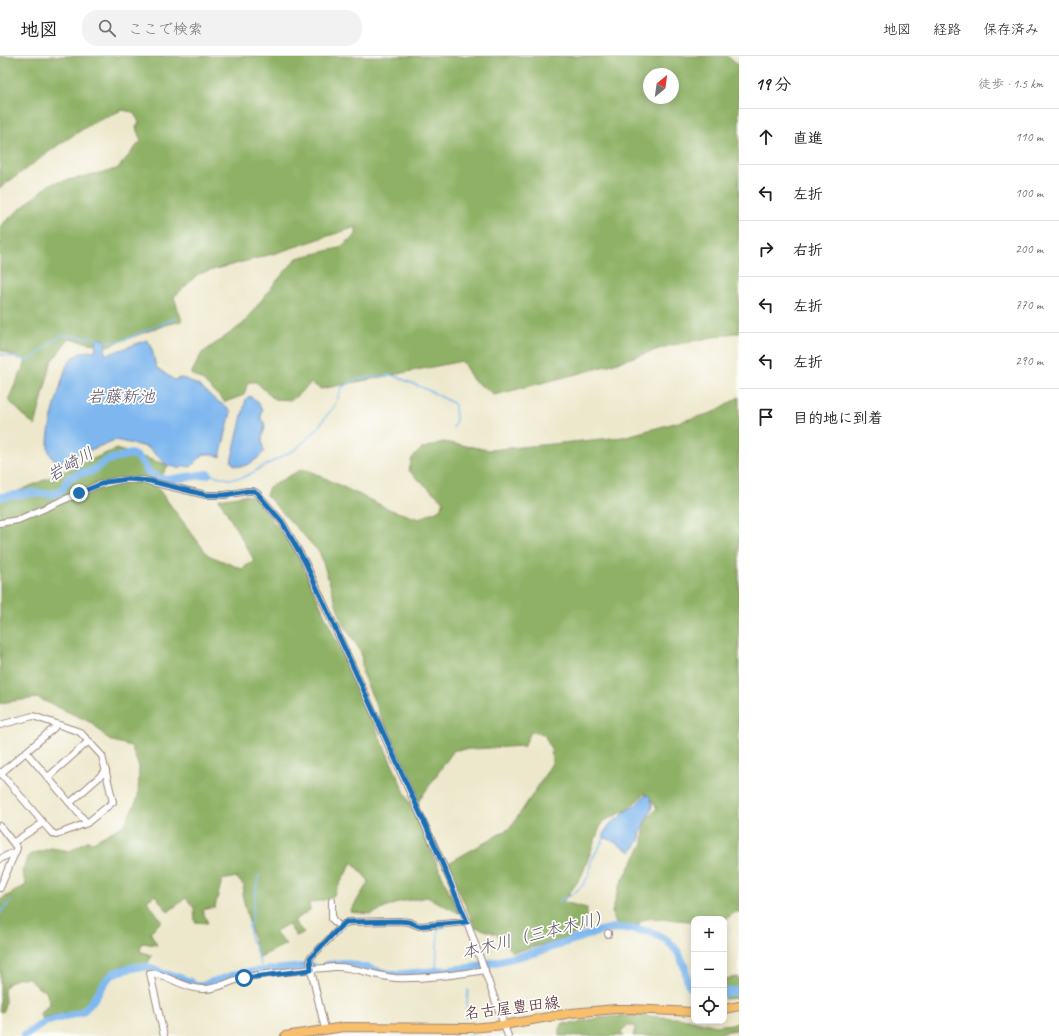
<!DOCTYPE html>
<html lang="ja">
<meta charset="utf-8">
<style>
:root{--surface:#fff;--page:#f2f2f2;--text:#202124;--muted:#757577;--line:#e0e0e0}
body{margin:0;font-family:Caveat,"Klee One",sans-serif;background:var(--page);color:var(--text)}
.controls{position:absolute;right:12px;bottom:12px;display:grid;overflow:hidden;border-radius:8px;box-shadow:0 2px 10px #0003}
.controls button{width:36px;height:36px;display:grid;place-items:center;padding:0;border:0;border-bottom:1px solid var(--line);background:var(--surface);color:var(--text);font:20px sans-serif}
.compass{position:absolute;left:643px;top:12px;width:36px;height:36px;border-radius:50%;background:var(--surface);box-shadow:0 2px 10px #0003;rotate:29deg}
.stop{position:absolute;width:12px;height:12px;margin:-9px;border:3px solid #1f6fb2;border-radius:50%;background:#fff}
.stop.end{background:#1f6fb2;border-color:#fff;box-shadow:0 1px 4px #0008}
.list{margin:0;padding:0;list-style:none}
h2{display:flex;justify-content:space-between;align-items:center;height:52px;margin:0;padding:0 16px;font-size:17px}
h2 small{font-size:13px;font-weight:400;color:var(--muted)}
.list li{display:grid;grid-template-columns:26px 1fr auto;gap:12px;align-items:center;box-sizing:border-box;height:56px;padding:0 16px;border-top:1px solid var(--line)}
.list b{display:block;font-size:15px;white-space:nowrap}
.list em{font-size:13px;font-style:normal;color:var(--muted)}
.icon{flex:none;width:22px;height:22px;fill:none;stroke:currentColor;stroke-width:2;stroke-linecap:round;stroke-linejoin:round}
.map{position:relative;flex:none;width:739px;height:980px;overflow:hidden}
header{display:flex;align-items:center;gap:24px;box-sizing:border-box;height:56px;padding:0 20px;background:var(--surface);border-bottom:1px solid var(--line)}
header strong{font-size:19px}
nav{display:flex;gap:22px;margin-inline-start:auto;font-size:14px}
.search{width:280px;height:36px;background:var(--page);display:flex;align-items:center;gap:10px;box-sizing:border-box;padding:0 14px;border-radius:16px;color:var(--muted);font-size:15px}
main{display:flex}
aside{flex:1;background:var(--surface)}
.map>svg:first-child{display:block}
.forest{fill:#8eb165;stroke:#6c6848;fill-rule:evenodd}
.water{fill:#7eb7ef;stroke:#646b8d}
.lines{fill:none;stroke-linecap:round;stroke-linejoin:round}
.stream{stroke:#7eb7ef;stroke-width:1.5}
.river{stroke:#7eb7ef;stroke-width:8}
.minor-casing{stroke:#9c847c;stroke-width:8}
.major-casing{stroke:#9c847c;stroke-width:10}
.minor{stroke:#fff;stroke-width:6}
.major{stroke:#f8bf6c;stroke-width:8}
.route{stroke:#1f6fb2;stroke-width:5}
.labels{text-anchor:middle;stroke-width:3.5;stroke-linejoin:round;paint-order:stroke}
.street-label{font-size:16px;fill:#4a1f2b;stroke:#fdfcf7}
.water-label{font-size:17px;font-style:italic;fill:#5c5470;stroke:#fdfcf7}
</style>
<header>
<strong>地図</strong>
<div class="search"><svg class="icon" aria-label="search" viewBox="0 0 24 24"><circle cx="10" cy="10" r="6"/><path d="M15 15l6 6"/></svg>ここで検索</div>
<nav><a>地図</a><a>経路</a><a>保存済み</a></nav>
</header>
<main>
<div class="map">
<svg width="739" height="980" viewBox="0 0 739 980">
<rect width="100%" height="100%" fill="#fdfcf7"/>
<filter id="ink" filterUnits="userSpaceOnUse"><feTurbulence type="fractalNoise" baseFrequency=".025" numOctaves="2"/><feDisplacementMap in="SourceGraphic" scale="8" xChannelSelector="R" yChannelSelector="G"/><feConvolveMatrix kernelMatrix="1 2 1 2 8 2 1 2 1" color-interpolation-filters="sRGB"/></filter>
<filter id="wash" filterUnits="userSpaceOnUse"><feTurbulence type="fractalNoise" baseFrequency=".012" numOctaves="4" result="noise"/><feDisplacementMap in="SourceGraphic" scale="16" xChannelSelector="R" yChannelSelector="G"/><feGaussianBlur stdDeviation="0.9" result="paint"/><feColorMatrix in="noise" values="0 0 0 0 0 0 0 0 0 0 0 0 0 0 0 0 0 1.4 0 .05"/><feComposite in="paint" operator="in"/></filter>
<g filter="url(#wash)">
<rect width="100%" height="100%" fill="#ede8cc"/>
<g class="forest">
<path d="M0,0H727L739,10V277H734L668,290L596,313L495,339L473,324L462,305L321,333L311,327L292,344L274,343L256,326H248L244,339L225,346L202,324L191,318L202,297L243,268L274,228L297,202L339,192L356,179V171L276,197L198,218L174,241L182,265L168,268L107,290L68,283L51,307L35,370L8,344L26,305L0,294V170L50,128L117,113L141,85L136,72L139,66L133,56L122,54L91,68L61,87L0,132ZM649,18H673V42H649Z"/>
<path d="M739,341V857L736,855L724,865V863H703L698,861L694,863L693,865C676,865 658,860 642,864L637,871L623,870L616,868L612,856L619,831L643,787L645,765L657,752L645,737L627,754L602,766L581,821L563,846L587,852L586,873L552,887L512,896L497,878L475,871L447,808L510,772L535,735L552,707L551,693L544,678L531,676L524,690L454,694L418,746L363,619L361,596L342,566L320,497L266,439L269,431L302,413L310,415L391,454L419,463L440,453L444,446L409,415L412,402L421,393L443,386L490,394L623,381L712,357Z"/>
<path d="M116,393L168,409L156,430L208,499L242,513L254,504L219,443L244,439L253,440L295,493L459,857L427,841L399,846L371,858L350,856L369,825L352,806L332,842L309,847L310,854L294,865L304,877L296,880L288,868L274,876L286,888L258,902L242,838L244,830L236,821L222,824L215,851L202,854L208,867L195,866L194,852L186,842L168,856L155,839L147,845L162,865L150,876L157,889L142,887L140,895L152,900L147,908L123,910L107,918L84,953L42,962L40,957L50,948L46,935L38,932L29,922H18L7,928L4,934L5,944L4,955L0,956V844L26,829L22,815L29,799L51,792L70,795L87,785L93,786L124,769L138,742L139,711L131,690L109,684L92,667L38,642L6,646L0,648V443Z"/>
<path d="M737,921L739,924V942L724,943V923Z"/>
<path d="M636,959L688,963L716,970L739,967V974L728,975L718,980H633L635,972L634,970H628L622,974L621,977L624,980H559C559,974 558,970 564,967L570,968L598,962Z"/>
</g>
<g class="water">
<path d="M97,282L106,284L105,298H109L147,284L151,289L156,311L174,324L180,322L185,323L198,329L207,336L213,342L229,353L231,356L220,401L215,399L204,398L191,411L184,410L179,413L172,410H168L152,395L147,391L115,384L58,407C53,404 49,398 48,392C47,370 60,333 66,311C72,299 82,295 95,295Z"/>
<path d="M249,340L256,344L262,354L261,356V364L264,366L265,372C261,381 262,387 264,396C257,404 241,417 231,406L246,343Z"/>
<path d="M645,739L650,740L652,749L651,754L642,772L639,785L631,796L607,782L606,783L603,781V778L611,767L619,762L627,754L635,750Z"/>
</g>
<g class="lines">
<g class="stream">
<path d="M106,285L116,286L121,285L176,262"/>
<path d="M0,298L29,305L61,279L80,281H88L98,283"/>
<path d="M208,418L229,423L242,422L296,393L315,375L335,349L342,331L358,323L392,319L426,333L453,347L455,349L456,364L453,372"/>
<path d="M259,819L255,838L252,862L249,870L251,885L257,893L258,900L263,915"/>
<path d="M559,845L572,839L583,829L589,819L591,805L605,781"/>
<path d="M0,858L3,853L12,845"/>
<path d="M436,916L438,873V872L446,871"/>
<path d="M466,962L468,934"/>
<path d="M470,978L472,980"/>
</g>
<g class="river">
<path d="M0,441C11,440 21,438 31,437C50,436 59,445 68,423L80,417L90,416L108,404L131,398L137,401L144,408L147,415L158,422L167,424L208,418"/>
<path d="M327,909L344,907L353,909L393,919L470,912L537,896L600,875L614,872L634,873L651,876L667,884L678,896L684,909L688,927L694,936"/>
<path d="M724,937L739,934"/>
<path d="M24,980L45,966L82,956L91,947L108,922L116,916L136,911H147L154,913L163,918L174,920L190,926L192,929C199,931 203,931 209,927L242,917L312,910"/>
</g>
</g>
</g>
<g filter="url(#ink)">
<g class="lines">
<defs>
<g id="minor">
<path d="M0,467L18,464L98,429L120,424H143L206,439H225L247,435H253L257,437L282,466L305,506L449,822L465,860L508,980"/>
<path d="M0,669L33,660L80,676L102,700L113,746L87,767L56,779L51,776L0,716"/>
<path d="M26,696L87,767"/>
<path d="M0,718L54,672L56,668"/>
<path d="M48,721L89,685"/>
<path d="M70,747L106,715"/>
<path d="M0,770L17,792L0,832"/>
<path d="M14,786L43,767"/>
<path d="M0,803L16,795"/>
<path d="M332,845V863L340,871"/>
<path d="M608,877V878"/>
<path d="M325,973L311,914L310,902L344,868L349,866L399,865L409,866L419,870L467,866"/>
<path d="M164,980L150,917C165,917 184,933 202,933C217,934 231,924 246,921C275,916 305,914 334,911C355,910 374,920 395,922C425,923 455,919 485,914"/>
</g>
<g id="major">
<path d="M724,953L739,950"/>
<path d="M285,980L344,971L471,972L504,969L571,957L616,953H630L694,956"/>
</g>
</defs>
<use href="#minor" class="minor-casing"/>
<use href="#major" class="major-casing"/>
<use href="#minor" class="minor"/>
<use href="#major" class="major"/>
</g>
</g>
<g class="lines" filter="url(#ink)">
<path class="route" d="M79,437L106,426L128,423L150,425L206,439H225L247,435H254L257,437L282,466L305,506L431,781L467,866L419,870L409,866L399,865L346,866L340,871L310,902L311,914L244,922"/>
</g>
<g class="labels">
<g class="street-label">
<text transform="translate(512 951) rotate(-7)" y="6">名古屋豊田線</text>
</g>
<g class="water-label">
<text x="121" y="346">岩藤新池</text>
<text transform="translate(70 408) rotate(-30)" y="6">岩崎川</text>
<text transform="translate(536 878) rotate(-14)" y="6">本木川（三本木川）</text>
</g>
</g>
</svg>
<div class="controls">
<button>+</button>
<button>−</button>
<button><svg class="icon" aria-label="locate" viewBox="0 0 24 24"><circle cx="12" cy="12" r="6"/><path d="M12 2v4M12 18v4M2 12h4M18 12h4"/></svg></button>
</div>
<svg class="compass" viewBox="-18 -18 36 36"><path d="M0-13l5 13h-10z" fill="#e53935"/><path d="M0 13l5-13h-10z" fill="#757577"/></svg>
<div class="stop" style="left:244px;top:922px"></div>
<div class="stop end" style="left:79px;top:437px"></div>
</div>
<aside>
<h2>19 分<small>徒歩 · 1.5 km</small></h2>
<ul class="list">
<li><svg class="icon" aria-label="ahead" viewBox="0 0 24 24"><path d="M12 20V5M6 11l6-6 6 6"/></svg><div><b>直進</b></div><em>110 m</em></li>
<li><svg class="icon" aria-label="left" viewBox="0 0 24 24"><path d="M17 20v-9H6M10 6l-5 5 5 5"/></svg><div><b>左折</b></div><em>100 m</em></li>
<li><svg class="icon" aria-label="right" viewBox="0 0 24 24"><path d="M7 20v-9h11M14 6l5 5-5 5"/></svg><div><b>右折</b></div><em>200 m</em></li>
<li><svg class="icon" aria-label="left" viewBox="0 0 24 24"><path d="M17 20v-9H6M10 6l-5 5 5 5"/></svg><div><b>左折</b></div><em>770 m</em></li>
<li><svg class="icon" aria-label="left" viewBox="0 0 24 24"><path d="M17 20v-9H6M10 6l-5 5 5 5"/></svg><div><b>左折</b></div><em>290 m</em></li>
<li><svg class="icon" aria-label="arrive" viewBox="0 0 24 24"><path d="M6 21V4h12l-3 4 3 4H6"/></svg><div><b>目的地に到着</b></div></li>
</ul>
</aside>
</main>
